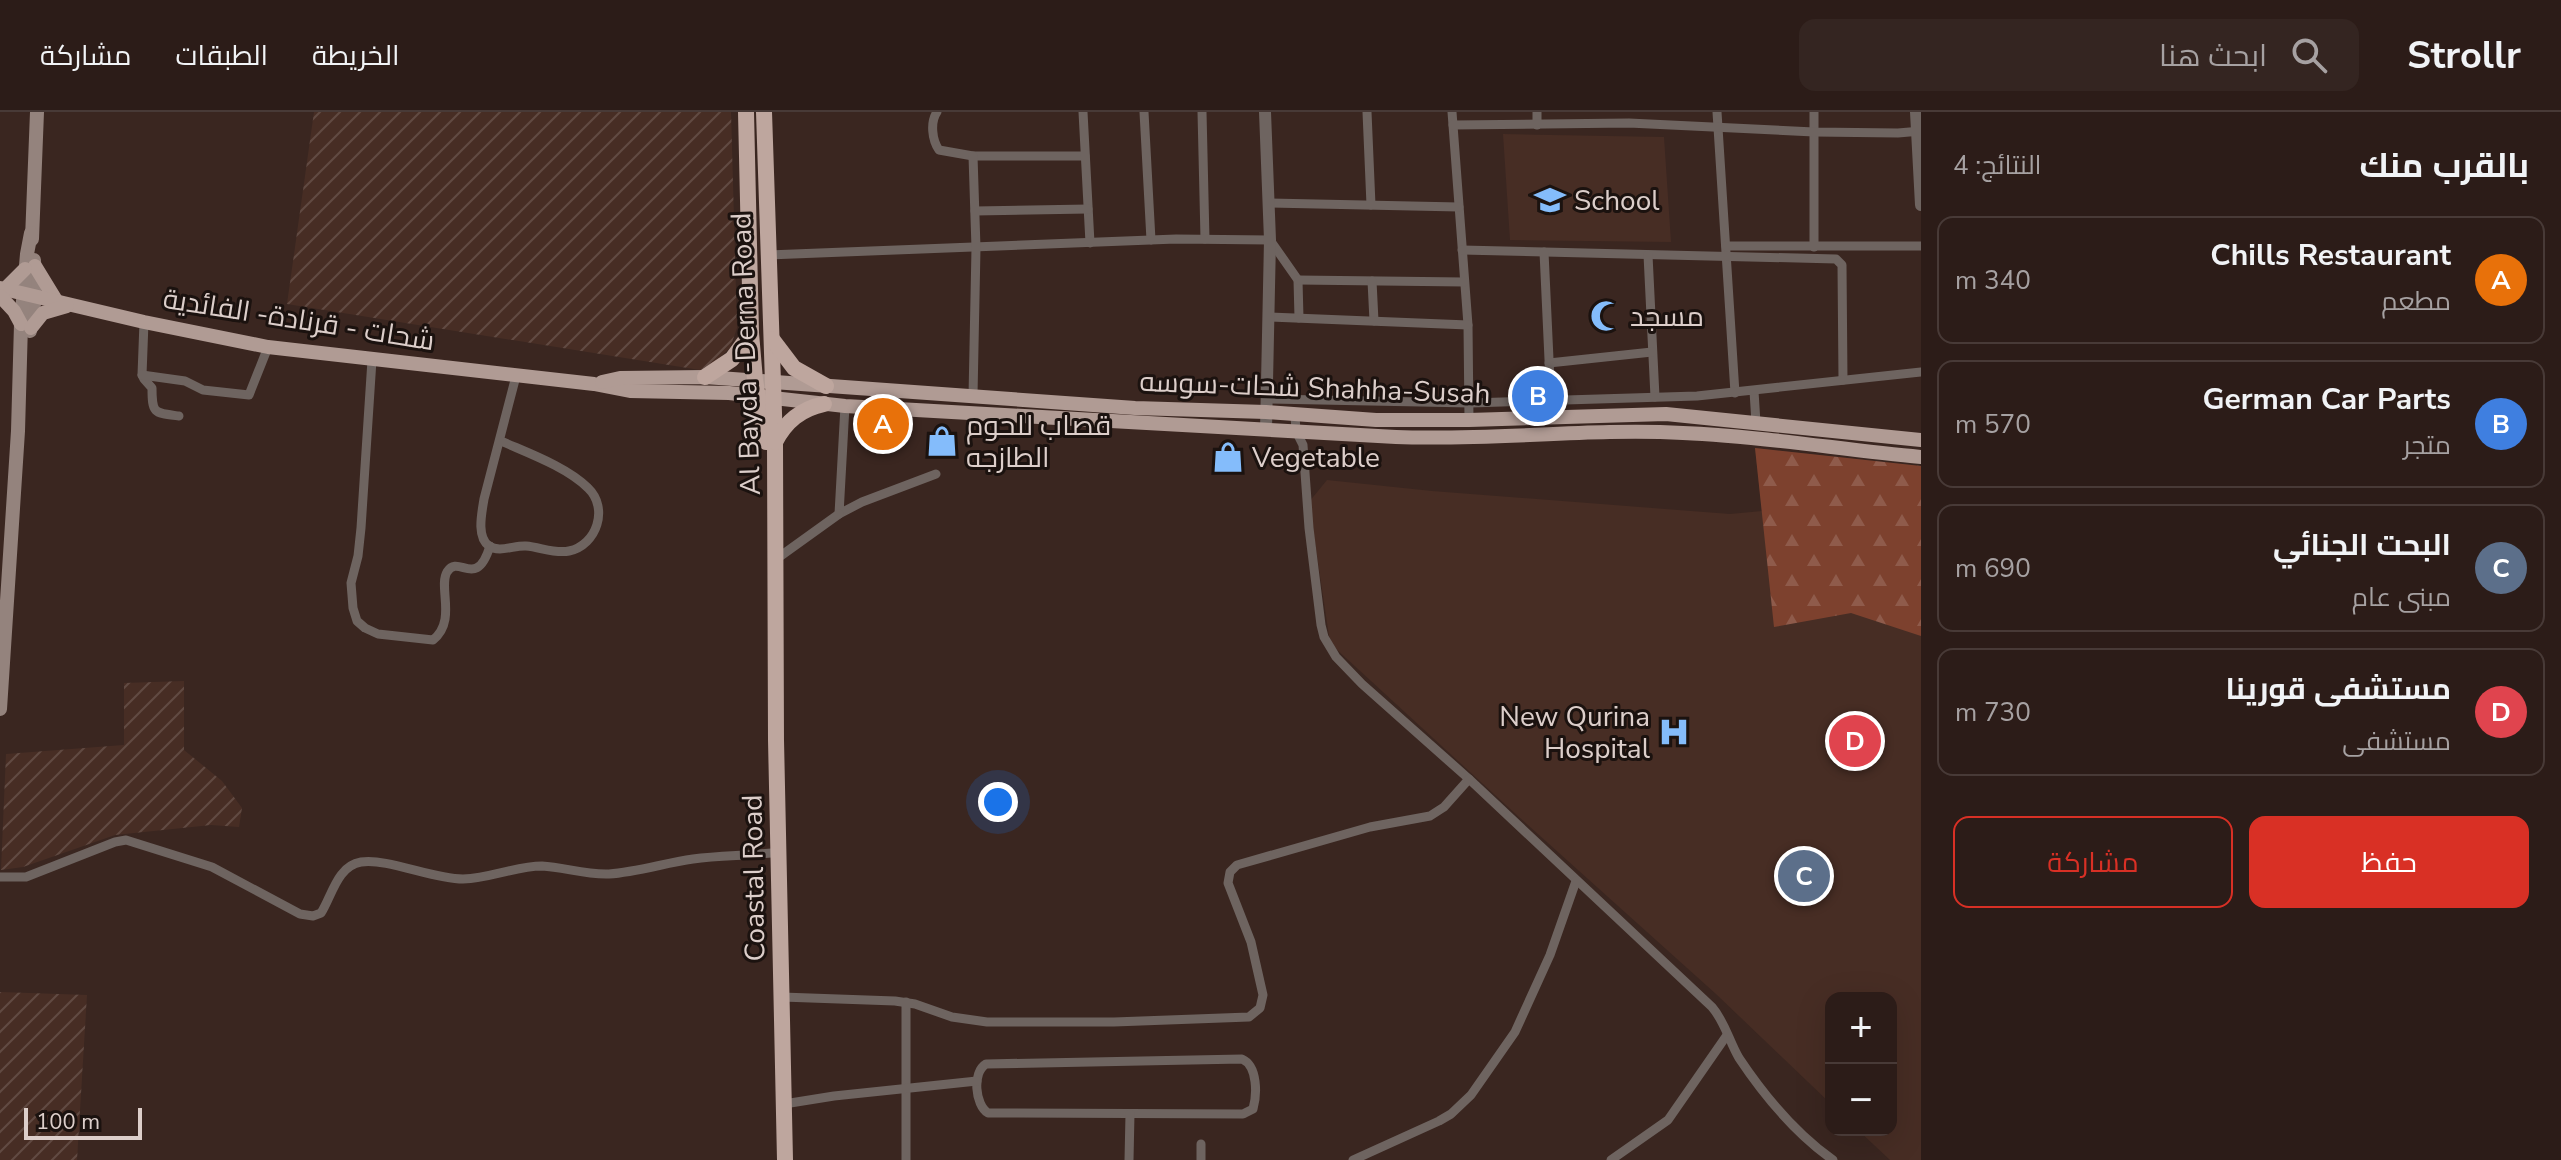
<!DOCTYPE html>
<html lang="ar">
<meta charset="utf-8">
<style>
:root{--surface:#2c1c18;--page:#342521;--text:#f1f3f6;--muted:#a6a1a2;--line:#483a37;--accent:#d93025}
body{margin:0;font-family:"Nunito Sans",Cairo,sans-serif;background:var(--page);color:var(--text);direction:rtl}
.controls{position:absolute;right:24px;bottom:24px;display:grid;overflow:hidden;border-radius:16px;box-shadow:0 8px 32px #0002}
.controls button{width:72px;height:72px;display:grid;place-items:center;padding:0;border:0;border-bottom:2px solid var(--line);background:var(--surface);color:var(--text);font:40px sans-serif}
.scale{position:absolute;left:24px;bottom:20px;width:118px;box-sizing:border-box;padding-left:8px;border:4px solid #dcceca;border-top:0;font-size:22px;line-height:28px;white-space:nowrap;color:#dcceca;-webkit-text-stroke:6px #1b120f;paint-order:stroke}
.you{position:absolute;left:998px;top:690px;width:28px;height:28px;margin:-20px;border:6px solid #fff;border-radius:50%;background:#1a73e8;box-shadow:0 0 0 12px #1a73e833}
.badge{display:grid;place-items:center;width:52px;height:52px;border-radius:50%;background:var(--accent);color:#fff;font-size:26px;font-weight:700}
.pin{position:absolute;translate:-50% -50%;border:4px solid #fff;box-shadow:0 2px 8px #0006}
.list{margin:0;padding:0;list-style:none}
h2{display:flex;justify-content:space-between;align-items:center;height:104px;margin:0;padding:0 32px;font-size:34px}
h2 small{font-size:26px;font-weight:400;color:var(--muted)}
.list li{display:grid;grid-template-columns:52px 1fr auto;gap:24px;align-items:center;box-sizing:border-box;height:128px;margin:0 16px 16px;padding:0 16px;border:2px solid var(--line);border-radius:16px}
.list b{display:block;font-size:30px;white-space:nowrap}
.list p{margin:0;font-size:26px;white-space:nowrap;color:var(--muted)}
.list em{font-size:26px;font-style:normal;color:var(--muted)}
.actions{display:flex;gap:16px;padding:24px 32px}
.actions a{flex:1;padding:18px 0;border:2px solid var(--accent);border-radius:16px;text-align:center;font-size:28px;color:var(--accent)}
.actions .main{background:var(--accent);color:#fff}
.icon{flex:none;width:44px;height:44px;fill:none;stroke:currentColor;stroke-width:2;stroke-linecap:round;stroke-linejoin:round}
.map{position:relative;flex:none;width:1921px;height:1048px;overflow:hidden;direction:ltr}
header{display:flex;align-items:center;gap:48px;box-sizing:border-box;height:112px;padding:0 40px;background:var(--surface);border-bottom:2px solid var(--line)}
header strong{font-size:38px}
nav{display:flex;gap:44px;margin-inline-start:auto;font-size:28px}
.search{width:560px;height:72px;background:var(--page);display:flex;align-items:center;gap:20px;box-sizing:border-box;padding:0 28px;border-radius:16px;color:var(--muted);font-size:30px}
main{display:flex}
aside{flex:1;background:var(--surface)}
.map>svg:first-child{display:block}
.built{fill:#472d24}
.industrial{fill:url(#industrial-furrows)}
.forest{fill:url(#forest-firs)}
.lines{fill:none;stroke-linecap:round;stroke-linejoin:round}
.minor{stroke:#6e6460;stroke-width:9}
.tertiary{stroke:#6e6460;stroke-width:12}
.secondary{stroke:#94837d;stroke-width:14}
.primary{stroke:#b09b94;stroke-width:14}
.trunk{stroke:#bea69e;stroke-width:16}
.labels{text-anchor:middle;stroke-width:6;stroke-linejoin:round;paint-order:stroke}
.poi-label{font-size:28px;fill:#dcceca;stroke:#1b120f;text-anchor:start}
.street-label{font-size:28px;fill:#dcceca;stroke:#1b120f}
</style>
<header>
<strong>Strollr</strong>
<div class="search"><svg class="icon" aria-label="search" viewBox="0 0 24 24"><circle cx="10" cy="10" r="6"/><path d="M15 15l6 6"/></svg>ابحث هنا</div>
<nav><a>الخريطة</a><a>الطبقات</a><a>مشاركة</a></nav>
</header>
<main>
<aside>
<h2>بالقرب منك<small>النتائج: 4</small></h2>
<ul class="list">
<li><span class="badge" style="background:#e8710a">A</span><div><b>Chills Restaurant</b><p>مطعم</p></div><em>340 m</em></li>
<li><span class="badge" style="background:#3f7fe0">B</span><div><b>German Car Parts</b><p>متجر</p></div><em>570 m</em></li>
<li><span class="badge" style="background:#5c6f8a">C</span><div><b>البحت الجنائي</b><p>مبنى عام</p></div><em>690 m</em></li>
<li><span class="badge" style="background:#e0444e">D</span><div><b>مستشفى قورينا</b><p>مستشفى</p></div><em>730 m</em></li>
</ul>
<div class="actions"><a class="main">حفظ</a><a>مشاركة</a></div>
</aside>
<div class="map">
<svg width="1921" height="1048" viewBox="0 0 1921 1048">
<defs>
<pattern id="industrial-furrows" width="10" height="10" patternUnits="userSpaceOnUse" patternTransform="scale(2)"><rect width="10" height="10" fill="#472d24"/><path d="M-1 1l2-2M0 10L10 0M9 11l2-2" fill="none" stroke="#614a42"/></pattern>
<pattern id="forest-firs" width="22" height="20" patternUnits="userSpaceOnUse" patternTransform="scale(2)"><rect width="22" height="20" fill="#7d412e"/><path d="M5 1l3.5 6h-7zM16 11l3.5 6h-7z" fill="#8f5b4b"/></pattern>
</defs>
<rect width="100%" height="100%" fill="#3a2620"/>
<g class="built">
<path d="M1503,22L1664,25L1671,130L1510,128Z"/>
<path d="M1755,336L1921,354V1048H1890L1858,1018H1891V886H1831V992L1716,882L1519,705L1334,535L1329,524L1309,390L1327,368L1432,379L1730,402L1762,399Z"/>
</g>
<g class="industrial">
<path d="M314,0H731L737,216L730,236L716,249L700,258L287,192Z"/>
<path d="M184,569V638L222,669L242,696L239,715L211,713L115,723L23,755L1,758L6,642L124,633V571Z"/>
<path d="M0,880L87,883L77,1048H0Z"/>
</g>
<path class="forest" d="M1755,336L1921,354V524L1851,501L1774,515Z"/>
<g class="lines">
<g class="minor">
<path d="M937,0C930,10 932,28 939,38L973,44H1085"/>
<path d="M1083,0L1090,131"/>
<path d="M1144,0L1151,128"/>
<path d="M1202,0L1205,127"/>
<path d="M1367,0L1371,93"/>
<path d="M1452,0L1468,213L1469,308"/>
<path d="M1537,0V13"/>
<path d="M1717,0L1735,281"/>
<path d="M1814,0V135"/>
<path d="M1453,13L1629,11L1814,20L1898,21L1921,19"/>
<path d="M1269,91L1459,95"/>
<path d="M975,99L1088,97"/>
<path d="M1726,134H1921"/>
<path d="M1462,138L1836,147L1842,153L1843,268"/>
<path d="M1544,140L1551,290"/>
<path d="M768,143L1176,127L1270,128L1298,168L1299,206"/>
<path d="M1648,143L1655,285"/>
<path d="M1298,168L1464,170"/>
<path d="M1372,169L1374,209"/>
<path d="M1269,205L1468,213"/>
<path d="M144,210L142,263L144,267L152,276C152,302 154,301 179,304"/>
<path d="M372,248L361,416L358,444L351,471L353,496L357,509L365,516L378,522L433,528C457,509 438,475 447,460C459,441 476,479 490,434"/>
<path d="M1549,251L1652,240"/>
<path d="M142,263L185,269L203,278L249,283L268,235"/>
<path d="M1754,279L1756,311"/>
<path d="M973,284L976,136L973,44"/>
<path d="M1267,287L1470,291L1697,284L1921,260"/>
<path d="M845,294L839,402L862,390L936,362"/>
<path d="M1295,304L1296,319L1303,333L1309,416L1321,513L1324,525L1336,545L1362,572L1469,667L1712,895C1725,910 1729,929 1739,946C1765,985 1795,1021 1833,1048"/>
<path d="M501,329C528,341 567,355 588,376C609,396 597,433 569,439C555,442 540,435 526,434C515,433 499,441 489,434C476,425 482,400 484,387L516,264"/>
<path d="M775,448L839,402"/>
<path d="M0,765H26L115,730L126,728L212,755L300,802L313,804L321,801C332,784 337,754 361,750C388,746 432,767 463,767C491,766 516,754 542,754C564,755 585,763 609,762C637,760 665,751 693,747C722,743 750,744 779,740"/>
<path d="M782,885L895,889L915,892L952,905L987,910H1114L1249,905L1260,896L1263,883L1251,830L1228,771L1230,760L1237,753L1370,715L1430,704L1444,695L1469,667"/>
<path d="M906,890V1048"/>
<path d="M1242,947C1258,954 1257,983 1253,997L1243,1002L988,1001C975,993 972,960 986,952Z"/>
<path d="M784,992L834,984L977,969"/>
<path d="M1129,1048L1130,1002"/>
<path d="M1201,1048V1032"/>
<path d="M1353,1048L1439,1009L1451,1002L1471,983L1515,920L1550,843L1576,769"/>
<path d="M1611,1048L1668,1008L1727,923"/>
</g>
<g class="tertiary">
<path d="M1265,0L1270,128L1266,318"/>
<path d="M1916,0L1921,93"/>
</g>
<g class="secondary">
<path d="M32,127L37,0"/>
<path d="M30,219L35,185L34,148"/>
<path d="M0,597L18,319L21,212L27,142L31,121"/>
</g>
<g class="primary">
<path d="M35,154L57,190"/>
<path d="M0,176L144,210L268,235L594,272L630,279L729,281L845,294L1396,325C1492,329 1588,316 1683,321C1763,324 1842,338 1921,345"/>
<path d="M5,177L25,157"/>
<path d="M0,184L14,199L21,212"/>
<path d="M31,216L43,201L67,194"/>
<path d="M602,270L620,266L705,265L1135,296L1266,300L1376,308H1469L1666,302L1921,328"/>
</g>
<g class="trunk">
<path d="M746,0L751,221L755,268L766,330"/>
<path d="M764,0L775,331L776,628L785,1048"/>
<path d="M772,227L794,256L826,274"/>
<path d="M705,265L732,247L751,221"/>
<path d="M775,330C786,309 801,297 824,292"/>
</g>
</g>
<defs>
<symbol id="school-bare" viewBox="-9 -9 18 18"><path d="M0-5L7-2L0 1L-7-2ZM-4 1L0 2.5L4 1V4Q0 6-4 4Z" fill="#84bcfb" stroke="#1b120f" stroke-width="2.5" paint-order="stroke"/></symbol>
<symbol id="mosque-bare" viewBox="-9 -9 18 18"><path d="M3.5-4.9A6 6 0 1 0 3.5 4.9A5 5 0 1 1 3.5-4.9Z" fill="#84bcfb" stroke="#1b120f" stroke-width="2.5" paint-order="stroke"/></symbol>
<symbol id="shop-bare" viewBox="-9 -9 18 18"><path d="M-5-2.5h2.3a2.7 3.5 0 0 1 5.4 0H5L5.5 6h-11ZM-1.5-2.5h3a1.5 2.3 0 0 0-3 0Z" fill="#84bcfb" stroke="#1b120f" stroke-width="2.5" paint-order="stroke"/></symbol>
<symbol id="hospital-bare" viewBox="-9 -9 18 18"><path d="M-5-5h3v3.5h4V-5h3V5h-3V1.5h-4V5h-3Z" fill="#84bcfb" stroke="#1b120f" stroke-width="2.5" paint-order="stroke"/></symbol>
</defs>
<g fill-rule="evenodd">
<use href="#school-bare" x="1528" y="66" width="44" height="44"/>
<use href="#mosque-bare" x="1584" y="182" width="44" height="44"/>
<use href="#shop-bare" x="920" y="307" width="44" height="44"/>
<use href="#shop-bare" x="1206" y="323" width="44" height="44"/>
<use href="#hospital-bare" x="1652" y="598" width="44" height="44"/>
</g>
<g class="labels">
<g class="poi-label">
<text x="1574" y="98">School</text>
<text x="1630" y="214">مسجد</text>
<text x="966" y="323">قصاب للحوم<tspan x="966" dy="32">الطازجه</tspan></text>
<text x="1252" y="355">Vegetable</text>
<text x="1650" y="614" text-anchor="end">New Qurina<tspan x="1650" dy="32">Hospital</tspan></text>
</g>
<g class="street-label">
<text transform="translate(299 207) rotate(9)" y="10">شحات - قرنادة- الفائدية</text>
<text transform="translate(745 242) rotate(-92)" y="10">Al Bayda -Derna Road</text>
<text transform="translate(1315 275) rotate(2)" y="10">شحات-سوسه Shahha-Susah</text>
<text transform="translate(753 766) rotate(-91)" y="10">Coastal Road</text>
</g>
</g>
</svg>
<div class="controls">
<button>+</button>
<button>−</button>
</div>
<div class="scale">100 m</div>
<div class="you"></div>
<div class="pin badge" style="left:883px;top:312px;background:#e8710a">A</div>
<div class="pin badge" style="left:1538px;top:284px;background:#3f7fe0">B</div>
<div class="pin badge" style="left:1804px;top:764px;background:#5c6f8a">C</div>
<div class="pin badge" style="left:1855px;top:629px;background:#e0444e">D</div>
</div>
</main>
